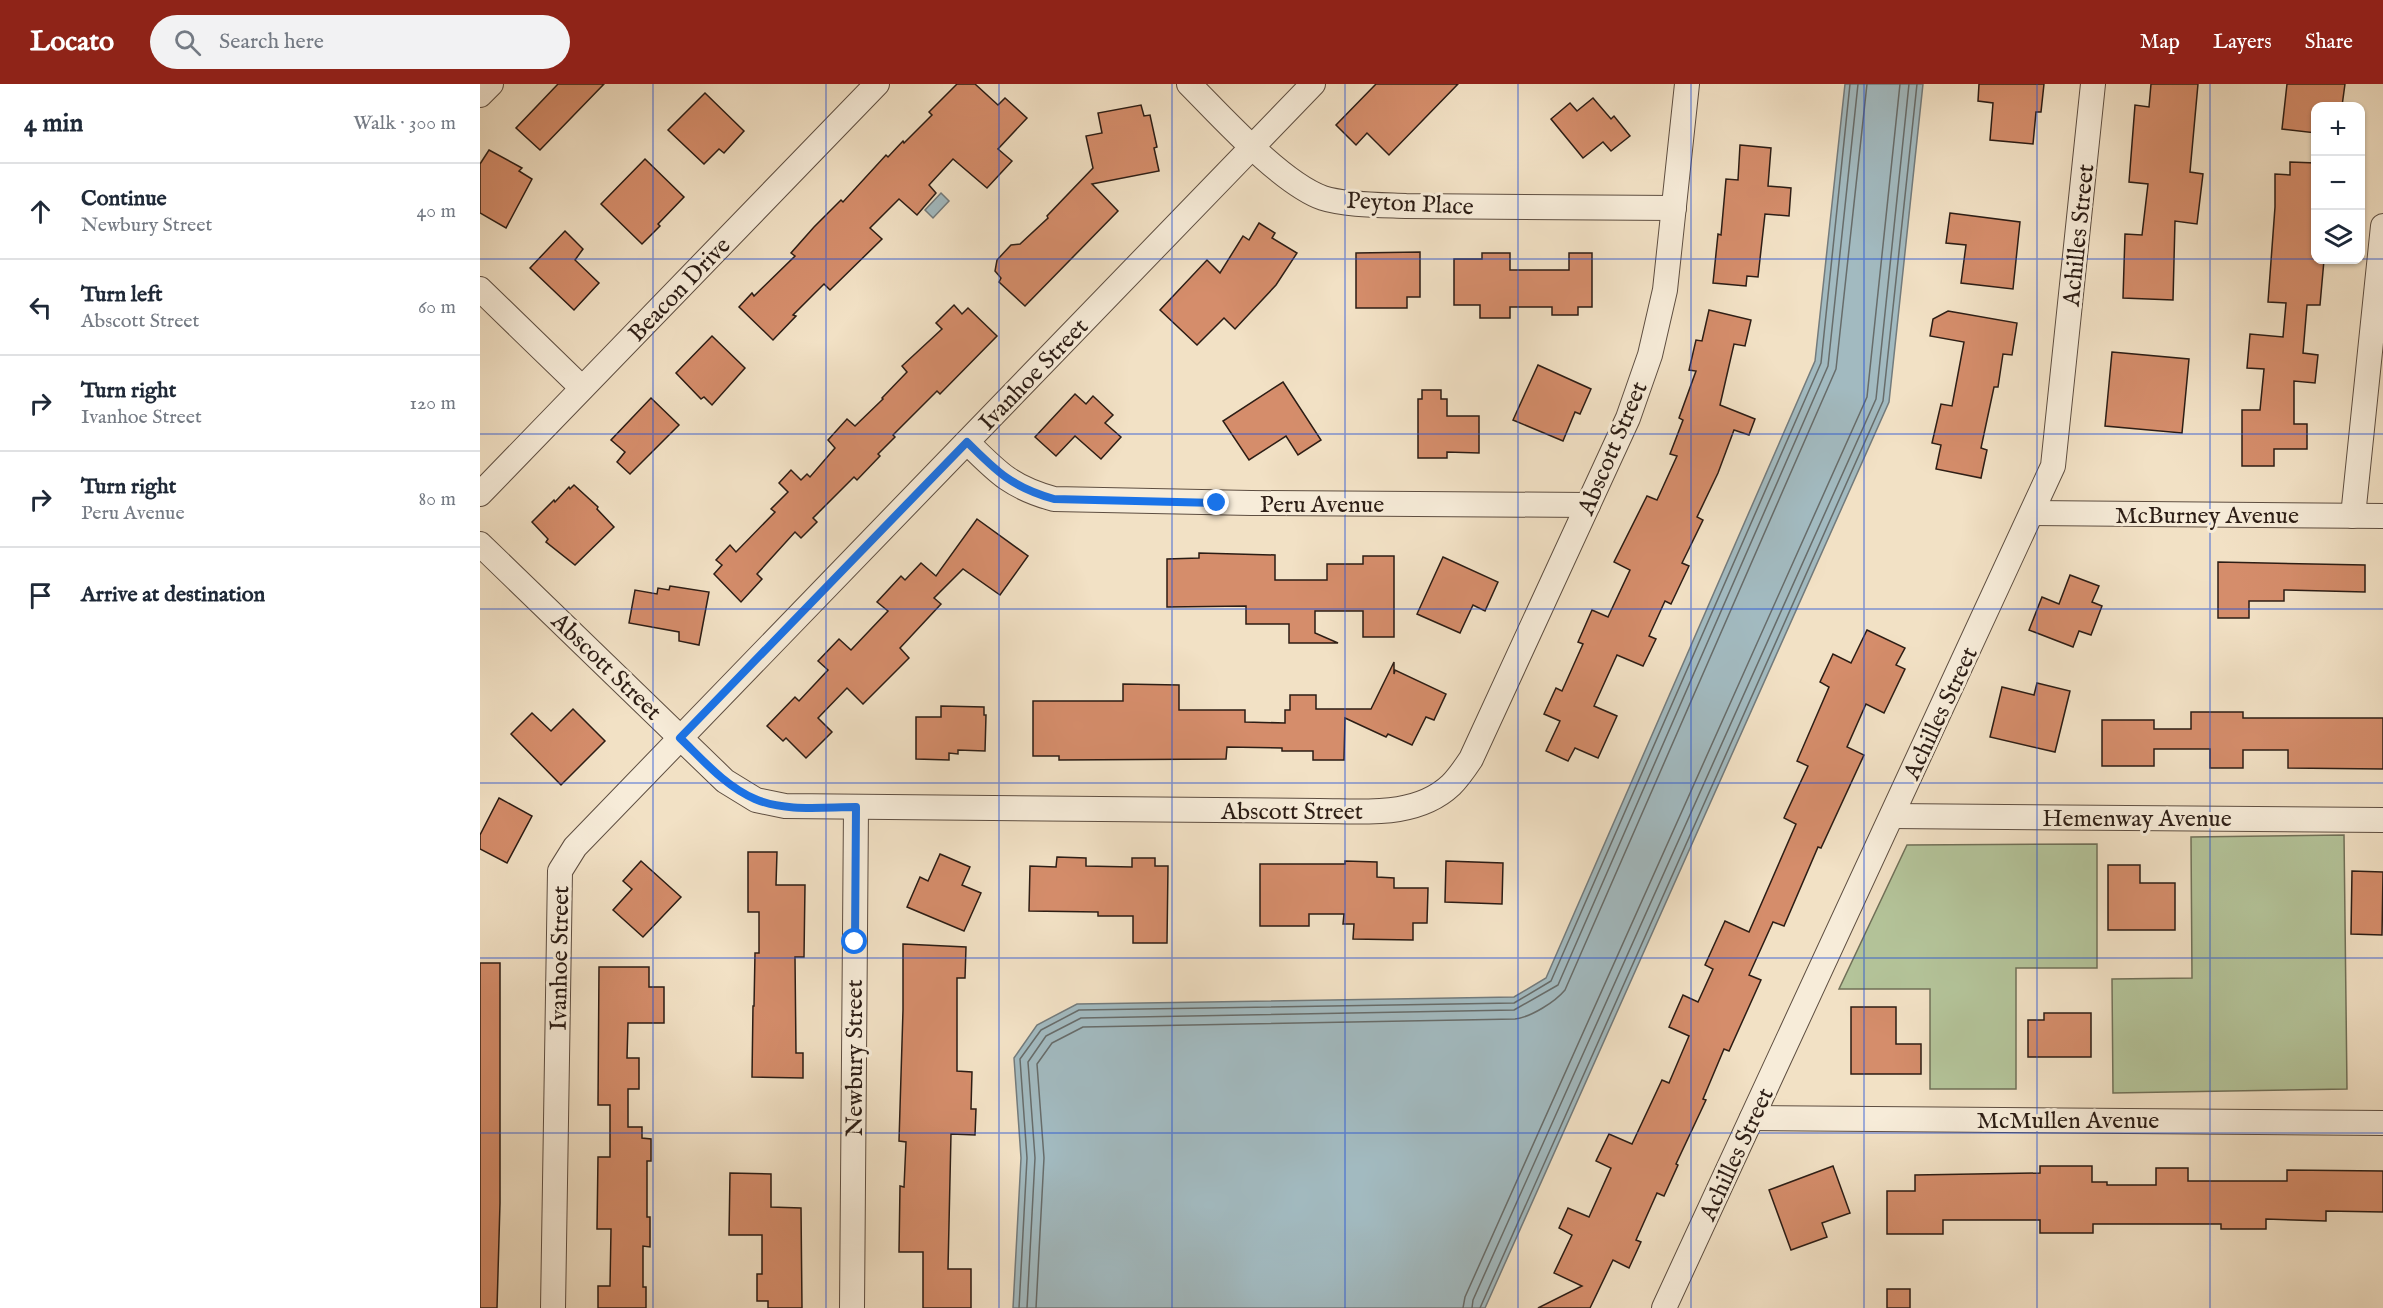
<!DOCTYPE html>
<meta charset="utf-8">
<style>
:root{--surface:#fff;--page:#f2f2f3;--text:#1f2937;--muted:#747a83;--line:#e0e1e3;--accent:#8f2418}
body{margin:0;font-family:"IM FELL English",serif;background:var(--page);color:var(--text)}
.controls{position:absolute;right:18px;top:18px;display:grid;overflow:hidden;border-radius:12px;box-shadow:0 2px 4px #0004}
.controls button{width:54px;height:54px;display:grid;place-items:center;padding:0;border:0;border-bottom:2px solid var(--line);background:var(--surface);color:var(--text);font:30px sans-serif}
.stop{position:absolute;width:18px;height:18px;margin:-14px;border:4px solid #1a73e8;border-radius:50%;background:#fff}
.stop.end{background:#1a73e8;border-color:#fff;box-shadow:0 2px 6px #0008}
.list{margin:0;padding:0;list-style:none}
h2{display:flex;justify-content:space-between;align-items:center;height:78px;margin:0;padding:0 24px;font-size:26px}
h2 small{font-size:20px;font-weight:400;color:var(--muted)}
.list li{display:grid;grid-template-columns:39px 1fr auto;gap:18px;align-items:center;box-sizing:border-box;height:96px;padding:0 24px;border-top:2px solid var(--line)}
.list b{display:block;font-size:22px;white-space:nowrap}
.list p{margin:0;font-size:20px;white-space:nowrap;color:var(--muted)}
.list em{font-size:20px;font-style:normal;color:var(--muted)}
.icon{flex:none;width:33px;height:33px;fill:none;stroke:currentColor;stroke-width:2;stroke-linecap:round;stroke-linejoin:round}
.map{position:relative;flex:none;width:1903px;height:1224px;overflow:hidden}
header{display:flex;align-items:center;gap:36px;box-sizing:border-box;height:84px;padding:0 30px;background:var(--accent);color:#fff}
header strong{font-size:28px}
nav{display:flex;gap:33px;margin-inline-start:auto;font-size:21px}
.search{width:420px;height:54px;background:var(--page);display:flex;align-items:center;gap:15px;box-sizing:border-box;padding:0 21px;border-radius:33px;color:var(--muted);font-size:22px}
main{display:flex}
aside{flex:1;background:var(--surface)}
.map>svg:first-child{display:block}
.green{fill:#b4c49a;stroke:#707058;stroke-width:1.5}
.water{fill:#a2bac0;stroke:#737b7c;stroke-width:1.5}
.lines{fill:none;stroke-linecap:round;stroke-linejoin:round}
.shore{stroke:#676c6a;stroke-width:1.5}
.building{fill:#d58d6b;stroke:#2c1d15;stroke-width:1.5}
.minor-casing{stroke:#5e4e41;stroke-width:26}
.minor{stroke:#f7ecd9;stroke-width:24}
.route{stroke:#1a73e8;stroke-width:8}
.grid{fill:none;stroke:#1d4ed8;stroke-width:1.5;stroke-opacity:0.55}
.labels{text-anchor:middle;stroke-width:6;stroke-linejoin:round;paint-order:stroke}
.street-label{font-size:24px;fill:#2c1d15;stroke:#f7ecd9}
</style>
<header>
<strong>Locato</strong>
<div class="search"><svg class="icon" aria-label="search" viewBox="0 0 24 24"><circle cx="10" cy="10" r="6"/><path d="M15 15l6 6"/></svg>Search here</div>
<nav><a>Map</a><a>Layers</a><a>Share</a></nav>
</header>
<main>
<aside>
<h2>4 min<small>Walk · 300 m</small></h2>
<ul class="list">
<li><svg class="icon" aria-label="ahead" viewBox="0 0 24 24"><path d="M12 20V5M6 11l6-6 6 6"/></svg><div><b>Continue</b><p>Newbury Street</p></div><em>40 m</em></li>
<li><svg class="icon" aria-label="left" viewBox="0 0 24 24"><path d="M17 20v-9H6M10 6l-5 5 5 5"/></svg><div><b>Turn left</b><p>Abscott Street</p></div><em>60 m</em></li>
<li><svg class="icon" aria-label="right" viewBox="0 0 24 24"><path d="M7 20v-9h11M14 6l5 5-5 5"/></svg><div><b>Turn right</b><p>Ivanhoe Street</p></div><em>120 m</em></li>
<li><svg class="icon" aria-label="right" viewBox="0 0 24 24"><path d="M7 20v-9h11M14 6l5 5-5 5"/></svg><div><b>Turn right</b><p>Peru Avenue</p></div><em>80 m</em></li>
<li><svg class="icon" aria-label="arrive" viewBox="0 0 24 24"><path d="M6 21V4h12l-3 4 3 4H6"/></svg><div><b>Arrive at destination</b></div></li>
</ul>
</aside>
<div class="map">
<svg width="1903" height="1224" viewBox="0 0 1903 1224">
<rect width="100%" height="100%" fill="#f2e1c5"/>
<filter id="stains"><feTurbulence type="fractalNoise" baseFrequency=".00333" numOctaves="4"/><feColorMatrix values="0 0 0 0 .2 0 0 0 0 .09 0 0 0 0 .02 0 0 0 .5 -.17"/></filter>
<radialGradient id="worn" r=".72"><stop offset=".6" stop-color="#630" stop-opacity="0"/><stop offset="1" stop-color="#630" stop-opacity=".3"/></radialGradient>
<g class="green">
<path d="M1864,751L1867,1005L1633,1009L1632,895L1712,894L1711,753Z"/>
<path d="M1617,760V884H1536V1005H1450V905H1359L1427,761Z"/>
</g>
<g class="water">
<path d="M1365,0H1443L1409,318L1005,1224H533L541,1074L534,974L557,941L597,920L1034,913L1066,894L1335,277Z"/>
<path d="M461,109L469,117L453,134L445,126Z"/>
</g>
<g class="lines">
<g class="shore">
<path d="M539,1224L547,1074L540,975L561,946L599,926L1034,919L1071,897L1341,279L1370,0"/>
<path d="M547,1224L555,1074L548,978L566,952L601,934L1034,926L1078,901L1348,282L1378,0"/>
<path d="M556,1224L564,1074L557,980L572,959L603,943L1035,935C1051,933 1075,918 1085,906L1356,285L1387,0"/>
<path d="M983,1224L985,1213L1387,313L1420,0"/>
<path d="M992,1224L993,1216L1396,315L1429,0"/>
<path d="M1000,1224L1403,317L1437,0"/>
</g>
</g>
<g class="building">
<path d="M78,0H124L60,66L36,44Z"/>
<path d="M477,0H495L518,21L525,14L547,34L518,65L532,77L507,104L473,75L449,101L456,109L437,131L419,115L390,144L402,155L350,206L344,200L313,231L316,232L293,256L259,223L272,209L274,212L315,172L311,169L334,143L361,116L363,118L406,71L408,73L423,57L424,59L452,31L449,28Z"/>
<path d="M896,0H978L909,71L887,49L876,61L856,41Z"/>
<path d="M1499,0H1564L1561,28H1556L1553,60L1510,56L1513,19L1498,17Z"/>
<path d="M1671,0H1718L1710,88L1723,90L1717,140L1695,137L1693,216L1643,214L1645,150L1662,151L1668,100L1649,98L1655,21L1669,23Z"/>
<path d="M1807,0H1865L1862,22H1836V49L1802,45Z"/>
<path d="M225,9L264,47L244,69L239,65L224,80L188,46Z"/>
<path d="M1113,14L1131,35L1134,32L1150,52L1131,67L1123,58L1103,74L1071,35L1090,19L1097,27Z"/>
<path d="M661,21L664,32L670,31L677,63L674,64L679,87L612,100L638,127L545,222L519,198L521,194L515,187L517,176L531,161L540,160L568,134L567,132L613,84L606,52L622,49L618,29Z"/>
<path d="M1260,61L1291,64L1288,102L1311,104L1309,132L1285,130L1278,193L1267,192L1266,202L1233,199L1238,150L1241,151L1246,95L1258,96Z"/>
<path d="M9,66L42,84L39,87L52,95L26,144L0,129V80Z"/>
<path d="M165,75L204,113L178,140L180,142L162,160L121,120Z"/>
<path d="M1810,78L1836,79V176H1844L1840,221H1827L1823,269L1838,271L1835,299L1814,297V340H1827V365H1794V382H1762V326H1780L1784,285L1767,284L1770,250L1803,253L1806,219L1788,218L1795,123V90L1810,91Z"/>
<path d="M1470,129L1540,138L1533,205L1481,199L1486,161L1466,159Z"/>
<path d="M779,139L795,149L792,154L817,169L796,201L755,245L744,234L717,261L680,226L727,176L740,189L763,152L769,156Z"/>
<path d="M85,147L103,165L95,176L119,199L94,226L50,184Z"/>
<path d="M940,168V213H927V224H876V169Z"/>
<path d="M1002,169H1030V186H1089V169H1112V223H1098V231H1072V223H1030V234H1000V221H974V175H1002Z"/>
<path d="M474,221L482,230L488,224L517,252L460,310L457,307L413,351L415,353L398,370L400,372L377,396L374,393L333,434L337,438L321,454L315,448L277,490L282,495L261,518L234,490L242,481L236,476L250,461L256,468L295,428L291,425L308,408L299,399L311,386L321,396L327,390L330,393L355,364L348,356L367,335L375,342L403,315L402,314L427,288L422,282L462,245L456,239Z"/>
<path d="M1229,226L1271,236L1265,262L1254,260L1240,321L1275,335L1269,351L1254,346L1238,389L1217,433L1223,436L1202,479L1209,482L1191,520L1185,517L1169,552L1176,555L1163,582L1137,571L1114,622L1137,632L1118,674L1095,664L1088,677L1066,667L1080,637L1064,630L1076,604L1082,607L1103,560L1098,558L1112,526L1128,533L1150,486L1134,478L1167,412L1177,416L1197,372L1190,370L1203,336L1199,334L1216,287L1209,286L1216,256L1222,257Z"/>
<path d="M1468,227L1537,239L1532,271L1523,270L1518,303H1514L1501,364L1507,366L1501,394L1456,385L1461,361L1452,359L1461,320L1472,322L1484,258L1450,252L1453,235Z"/>
<path d="M232,252L265,284L232,321L224,313L221,315L196,289Z"/>
<path d="M1632,268L1709,275L1702,349L1625,342Z"/>
<path d="M1058,281L1111,305L1100,330L1095,328L1083,357L1033,336Z"/>
<path d="M803,298L841,356L818,371L806,352L769,376L743,337Z"/>
<path d="M942,306H961V315H967V332H999V369L967,368V374H938V315H942Z"/>
<path d="M595,310L606,320L613,312L633,331L625,339L641,353L621,375L595,352L576,372L555,353Z"/>
<path d="M171,314L199,341L150,390L137,378L145,368L131,356Z"/>
<path d="M94,401L118,423L117,425L134,443L95,481L66,458L68,455L52,438L74,416L75,418L89,403L90,405Z"/>
<path d="M497,435L548,472L520,511L483,485L454,514L461,520L420,564L429,574L383,620L367,604L338,634L352,648L326,674L306,654L303,657L287,642L315,613L319,617L348,586L338,577L359,555L371,566L408,527L397,518L421,492L425,496L441,479L456,492Z"/>
<path d="M719,469L795,471V496H847V480H883V472H914V553H883V527H835V549L858,559H809V540H766V522L687,523V475L719,474Z"/>
<path d="M963,473L1018,498L1005,527L993,521L980,549L937,530Z"/>
<path d="M1738,478L1885,481V508L1804,506V517H1769V534H1738Z"/>
<path d="M1590,491L1619,502L1612,518L1622,522L1611,551L1599,547L1593,563L1549,546L1562,513L1579,520Z"/>
<path d="M190,502L229,508L219,561L199,557V548L149,539L155,506L177,510L178,504L189,506Z"/>
<path d="M1387,546L1425,564L1416,581L1425,585L1404,629L1386,620L1367,663L1384,671L1341,764L1338,763L1304,842L1293,838L1269,891L1281,896L1249,967L1244,965L1223,1015L1226,1016L1196,1080L1198,1081L1184,1112L1177,1109L1156,1156L1161,1158L1149,1184L1133,1176L1110,1224H1058L1102,1202L1074,1189L1092,1151L1079,1144L1088,1124L1109,1133L1131,1084L1116,1077L1129,1050L1152,1060L1182,996L1189,999L1209,952L1189,943L1203,911L1218,918L1233,885L1225,881L1245,837L1269,848L1316,740L1304,734L1328,682L1317,677L1349,603L1340,598L1353,570L1371,579Z"/>
<path d="M914,578V590L915,586L966,610L954,636L946,633L932,661L908,650L906,653L865,634L864,676H833V667H802V664L747,663L746,675L579,676V672H553V617H643V600L699,601V626H765V638L805,639V626H810V611H836V625H891Z"/>
<path d="M1557,599L1590,607L1575,668L1510,653L1522,603L1554,611Z"/>
<path d="M461,622L504,623V631H506L505,667L478,666V670L469,669V676L436,675V633H461Z"/>
<path d="M93,625L125,657L81,701L31,650L52,629L71,647Z"/>
<path d="M1711,628H1763V634H1903V685L1808,684V666H1763V684H1730V665H1674V682H1622V636H1674V645H1711Z"/>
<path d="M19,714L52,732L27,779L0,765V751Z"/>
<path d="M268,768H297L296,801H325L324,873H315L316,969H323V994L272,993L273,922H274L275,869H279V828H268Z"/>
<path d="M460,770L490,783L482,801L501,809L484,847L427,823L440,793L448,797Z"/>
<path d="M577,773L606,774V782L652,783V774H675V782H688L687,859H653V832H618V828L549,827L550,782L576,783Z"/>
<path d="M161,777L201,813L163,853L133,826L152,805L143,797Z"/>
<path d="M865,777L897,778V793L914,794V804H948L947,839H933V856L873,855L874,840H863L864,830H829V842H780V780H865Z"/>
<path d="M966,777L1023,779L1022,820L965,818Z"/>
<path d="M1628,781H1660V799H1695V846H1628Z"/>
<path d="M1872,787L1903,788L1902,851L1871,850Z"/>
<path d="M423,860L486,863L485,894H477V987L492,988L491,1025H496L495,1051L471,1050L468,1185H491V1224H443V1168H419L420,1102L424,1103L426,1058L419,1057L423,926Z"/>
<path d="M0,879H20V1119L17,1224H0Z"/>
<path d="M119,883H169V903H184V939H148L147,974H159V1005H148V1043H162V1054L171,1055V1077H167V1133H170V1163L163,1162V1203H166V1224H118V1202H130L131,1145H117L118,1073H130V1021H118Z"/>
<path d="M1371,923H1416V960H1441V990H1371Z"/>
<path d="M1564,929H1611V973H1548V936H1564Z"/>
<path d="M1353,1082L1370,1129L1342,1139L1347,1153L1311,1166L1289,1106Z"/>
<path d="M1560,1082H1612V1098H1627V1101H1676V1084H1708V1097H1807V1086L1903,1087V1128L1846,1127V1137L1786,1135V1145H1741V1140H1613V1149H1560V1136H1463V1150H1407V1107H1435V1091L1560,1089Z"/>
<path d="M250,1089L291,1090V1123L321,1124L322,1224H288V1217H277V1190H282V1151H249Z"/>
<rect x="1407" y="1205" width="23" height="19"/>
</g>
<g class="lines">
<defs>
<g id="minor">
<path d="M709,0C741,32 801,99 843,114C864,121 902,121 926,122L1194,124"/>
<path d="M0,11L11,0"/>
<path d="M0,205L102,304"/>
<path d="M487,358C518,389 531,403 574,415L771,419L1108,421"/>
<path d="M0,410L397,0"/>
<path d="M1552,429L1903,432"/>
<path d="M1873,432L1903,142"/>
<path d="M0,460L245,697L276,716L305,722L839,727C883,727 936,734 971,701C979,693 985,684 991,675L1148,334L1170,271L1185,206L1207,0"/>
<path d="M1412,732L1903,736"/>
<path d="M1272,1034L1903,1039"/>
<path d="M73,1224L80,787L95,763L833,0"/>
<path d="M372,1224L376,723"/>
<path d="M1184,1224L1573,382L1613,0"/>
</g>
</defs>
<use href="#minor" class="minor-casing"/>
<use href="#minor" class="minor"/>
</g>
<g class="lines">
<path class="route" d="M375,858L376,723C344,723 305,728 275,715C245,702 223,676 200,654L487,358C517,388 532,403 574,415L737,419"/>
</g>
<path class="grid" d="M173,0V1224M346,0V1224M519,0V1224M692,0V1224M865,0V1224M1038,0V1224M1211,0V1224M1384,0V1224M1557,0V1224M1730,0V1224M0,175H1836M1880,175H1903M0,350H1903M0,525H1903M0,699H1903M0,874H1903M0,1049H1903"/>
<g class="labels">
<g class="street-label">
<text transform="translate(930 119) rotate(3)" y="8">Peyton Place</text>
<text transform="translate(1598 151) rotate(-84)" y="8">Achilles Street</text>
<text transform="translate(199 205) rotate(-46)" y="8">Beacon Drive</text>
<text transform="translate(553 290) rotate(-46)" y="8">Ivanhoe Street</text>
<text transform="translate(1132 364) rotate(-67)" y="8">Abscott Street</text>
<text x="842" y="428">Peru Avenue</text>
<text x="1727" y="439">McBurney Avenue</text>
<text transform="translate(127 582) rotate(44)" y="8">Abscott Street</text>
<text transform="translate(1460 629) rotate(-65)" y="8">Achilles Street</text>
<text x="812" y="735">Abscott Street</text>
<text x="1657" y="742">Hemenway Avenue</text>
<text transform="translate(79 874) rotate(-89)" y="8">Ivanhoe Street</text>
<text transform="translate(374 974) rotate(-90)" y="8">Newbury Street</text>
<text x="1588" y="1044">McMullen Avenue</text>
<text transform="translate(1256 1070) rotate(-65)" y="8">Achilles Street</text>
</g>
</g>
<rect width="100%" height="100%" filter="url(#stains)"/>
<rect width="100%" height="100%" fill="url(#worn)"/>
</svg>
<div class="controls">
<button>+</button>
<button>−</button>
<button><svg class="icon" aria-label="layers" viewBox="0 0 24 24"><path d="M12 4l9 5-9 5-9-5zM3 14l9 5 9-5"/></svg></button>
</div>
<div class="stop" style="left:375px;top:858px"></div>
<div class="stop end" style="left:737px;top:419px"></div>
</div>
</main>
